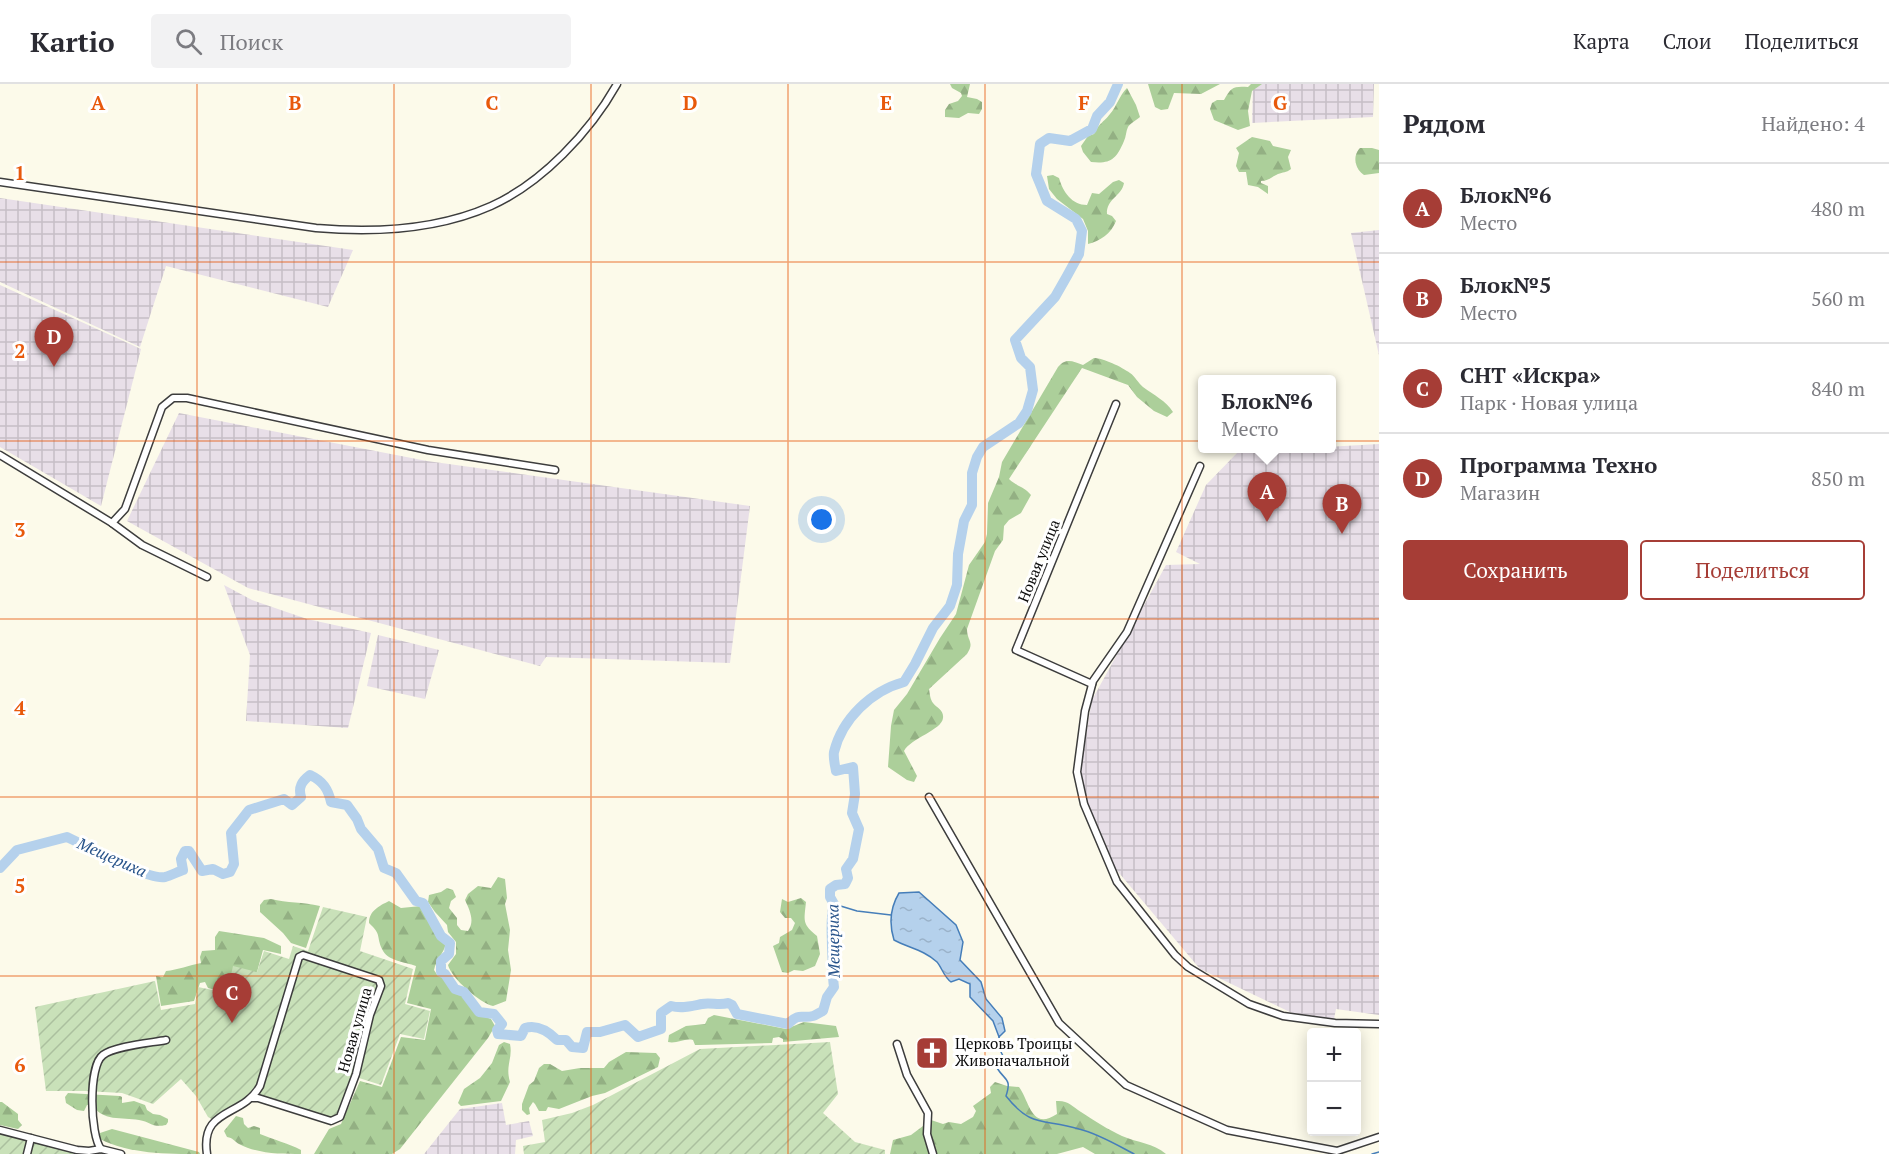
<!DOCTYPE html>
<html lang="ru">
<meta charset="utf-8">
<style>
:root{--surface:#fff;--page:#f2f2f3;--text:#2b2b33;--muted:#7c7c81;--line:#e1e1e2;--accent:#a63d36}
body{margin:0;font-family:"PT Serif",serif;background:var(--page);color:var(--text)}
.controls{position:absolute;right:18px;bottom:18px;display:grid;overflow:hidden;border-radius:6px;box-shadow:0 3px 15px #0003}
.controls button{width:54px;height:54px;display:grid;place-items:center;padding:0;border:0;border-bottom:2px solid var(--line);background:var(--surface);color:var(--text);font:30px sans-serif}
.you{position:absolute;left:822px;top:436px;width:21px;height:21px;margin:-15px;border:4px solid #fff;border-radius:50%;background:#1a73e8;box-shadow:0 0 0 9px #1a73e833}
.badge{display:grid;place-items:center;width:39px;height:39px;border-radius:50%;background:var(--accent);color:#fff;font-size:20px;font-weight:700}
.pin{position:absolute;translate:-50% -50px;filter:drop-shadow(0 2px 3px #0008)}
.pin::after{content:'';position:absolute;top:32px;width:21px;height:18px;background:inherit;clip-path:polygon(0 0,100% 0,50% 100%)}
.popup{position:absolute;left:1198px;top:291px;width:138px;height:78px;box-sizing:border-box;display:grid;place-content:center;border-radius:6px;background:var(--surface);filter:drop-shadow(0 2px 4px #0005);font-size:20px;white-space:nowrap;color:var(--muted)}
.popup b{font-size:22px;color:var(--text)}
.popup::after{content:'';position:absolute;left:50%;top:100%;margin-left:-12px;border:12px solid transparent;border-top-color:var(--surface)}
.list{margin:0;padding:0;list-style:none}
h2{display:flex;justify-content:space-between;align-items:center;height:78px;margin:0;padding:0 24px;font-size:26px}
h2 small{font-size:20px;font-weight:400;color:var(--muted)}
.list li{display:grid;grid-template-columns:39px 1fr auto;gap:18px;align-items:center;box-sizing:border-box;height:90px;padding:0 24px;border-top:2px solid var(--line)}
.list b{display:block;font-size:22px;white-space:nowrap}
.list p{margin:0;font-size:20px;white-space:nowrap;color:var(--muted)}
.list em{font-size:20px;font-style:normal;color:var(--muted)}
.actions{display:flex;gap:12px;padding:18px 24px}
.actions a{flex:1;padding:14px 0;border:2px solid var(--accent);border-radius:6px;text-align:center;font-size:21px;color:var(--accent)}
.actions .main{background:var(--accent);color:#fff}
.icon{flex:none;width:33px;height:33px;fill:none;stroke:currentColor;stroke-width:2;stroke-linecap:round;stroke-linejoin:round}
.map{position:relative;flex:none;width:1379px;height:1070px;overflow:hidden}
header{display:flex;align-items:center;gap:36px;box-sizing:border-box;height:84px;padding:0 30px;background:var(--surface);border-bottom:2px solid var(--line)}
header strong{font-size:28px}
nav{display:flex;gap:33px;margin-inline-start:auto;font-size:21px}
.search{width:420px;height:54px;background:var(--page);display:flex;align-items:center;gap:15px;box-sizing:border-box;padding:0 21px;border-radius:6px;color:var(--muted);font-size:22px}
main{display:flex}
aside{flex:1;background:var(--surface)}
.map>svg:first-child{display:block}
.industrial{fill:url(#industrial-grid)}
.forest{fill:url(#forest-firs)}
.garden{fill:url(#garden-furrows)}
.water{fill:url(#water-ripples);stroke:#467eb9;stroke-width:1.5}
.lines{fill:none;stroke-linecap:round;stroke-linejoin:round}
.stream{stroke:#467eb9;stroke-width:1.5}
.river{stroke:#b5d1ec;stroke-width:10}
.minor-casing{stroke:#3d3d3d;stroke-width:9}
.minor{stroke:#fff;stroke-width:6}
.grid{fill:none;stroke:#e8590c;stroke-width:1.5;stroke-opacity:0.55}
.labels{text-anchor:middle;stroke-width:6;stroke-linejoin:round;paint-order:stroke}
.street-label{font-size:15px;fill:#0a0a0a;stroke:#fff}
.poi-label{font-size:15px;fill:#0a0a0a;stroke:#fff;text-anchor:start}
.water-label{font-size:16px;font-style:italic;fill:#265289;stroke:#fff}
.grid-label{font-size:20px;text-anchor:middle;font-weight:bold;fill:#e8590c;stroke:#fff;stroke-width:6;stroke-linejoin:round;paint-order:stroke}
</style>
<header>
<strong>Kartio</strong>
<div class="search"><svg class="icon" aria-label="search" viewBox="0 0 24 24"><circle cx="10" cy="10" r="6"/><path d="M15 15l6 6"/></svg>Поиск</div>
<nav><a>Карта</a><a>Слои</a><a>Поделиться</a></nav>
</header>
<main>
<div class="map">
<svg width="1379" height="1070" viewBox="0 0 1379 1070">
<defs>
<pattern id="industrial-grid" width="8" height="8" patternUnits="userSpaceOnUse" patternTransform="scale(1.5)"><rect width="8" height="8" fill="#e8dfe8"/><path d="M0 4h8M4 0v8" fill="none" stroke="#c6bec6"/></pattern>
<pattern id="forest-firs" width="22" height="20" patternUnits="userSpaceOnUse" patternTransform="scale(1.5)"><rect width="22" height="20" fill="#accf9a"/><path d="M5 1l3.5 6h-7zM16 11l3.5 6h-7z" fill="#93b083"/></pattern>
<pattern id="garden-furrows" width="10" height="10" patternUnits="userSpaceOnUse" patternTransform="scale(1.5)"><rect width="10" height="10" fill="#c9e1b9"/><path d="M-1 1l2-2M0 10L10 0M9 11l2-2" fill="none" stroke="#abc09e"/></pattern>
<pattern id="water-ripples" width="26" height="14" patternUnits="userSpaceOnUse" patternTransform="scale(1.5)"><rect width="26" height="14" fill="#b5d1ec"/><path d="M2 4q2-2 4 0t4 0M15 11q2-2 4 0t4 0" fill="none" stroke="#9ab2c9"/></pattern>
</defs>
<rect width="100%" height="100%" fill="#fcfaea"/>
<g class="industrial">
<path d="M1253,0H1374L1373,33L1252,39Z"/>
<path d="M0,114L176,140L353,166L328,223L166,182L140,263L0,198Z"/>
<path d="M1379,146V271L1351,149Z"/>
<path d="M0,201L141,265L101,422L0,363Z"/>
<path d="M179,329L427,377L750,422L730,579L546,573L540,582L248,504L127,437Z"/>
<path d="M1379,360V931L1336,925L1334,935L1292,929L1200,885L1114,783L1094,744L1082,704L1080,686L1092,616L1166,481L1200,480L1176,468L1206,401L1238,368Z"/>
<path d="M224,501L252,516L307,535L371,549L348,644L246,637L250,571Z"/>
<path d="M378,551L439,566L425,615L367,602Z"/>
<path d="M502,1019L506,1041L529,1037L533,1052L516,1056L515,1070H424L460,1025Z"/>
</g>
<g class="forest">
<path d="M950,0H970L967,13L977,15L982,18V25L979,30L968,29L959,34L945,33V26L949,20L958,17L962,12L961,9L952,4Z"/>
<path d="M1148,0H1220L1201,10L1174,9L1168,25L1161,26L1155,23Z"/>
<path d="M1251,0H1262L1252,7L1248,27L1250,42L1238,46L1214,36L1210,25L1212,19L1217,16H1224C1231,3 1234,2 1248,3Z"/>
<path d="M1127,4L1136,21L1140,33C1136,36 1130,40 1128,43C1126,47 1126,53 1124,57C1116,76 1110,80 1091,78L1083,68L1081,62L1088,52L1094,50C1100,38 1103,39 1110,30C1117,22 1119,12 1127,4Z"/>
<path d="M1252,53L1270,57L1273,62L1291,66L1288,73L1291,85C1286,89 1283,88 1278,90C1271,93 1269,97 1261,97V99L1268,102V110L1258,103L1248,101L1246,88H1239L1236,82L1239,69L1236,64Z"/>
<path d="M1360,64H1372L1379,66V89L1364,91C1355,85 1352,72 1360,64Z"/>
<path d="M1053,91L1059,94C1063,108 1072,121 1087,121L1092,109L1099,110L1113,98L1119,96L1124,99C1122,112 1106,115 1107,130L1112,132L1116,137C1111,150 1100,157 1088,160V147L1083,135L1057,115L1049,105L1047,92Z"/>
<path d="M1094,274C1103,274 1122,283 1130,289C1135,292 1138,299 1143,303C1154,311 1166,317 1173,328L1167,333L1154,327L1137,313L1128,301L1082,284L1009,395C1016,402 1025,403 1031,411L1021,429L1009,436L1004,442L1003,456L995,467L967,545C967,557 975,558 967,570L929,605C930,610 930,615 933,619C937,624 944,626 943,634C942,646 911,654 904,667L917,692L914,698L907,696L888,683L891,642L894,626L907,610L940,554L956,530L969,481L985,458L987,450L988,419L999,393L1002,378L1058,283C1066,274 1072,277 1083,281Z"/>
<path d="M498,793L505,795L507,814L505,820L510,846L508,866L511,886L506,917L493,922C480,919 451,894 448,881L456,870V858L448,848L447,841L435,828L428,818L429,811L441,808L447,804L453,806L456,813L451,817L449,824L457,834V841L461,846L468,847C475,837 470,827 465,816L468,810L478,802L491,804Z"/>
<path d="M801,814L806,818C804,837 802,840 817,852L820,870L815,882L803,887L794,886L788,889L782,888L773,862L779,859L780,853L792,846L795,839L791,834H785L780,828L782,815L788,818Z"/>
<path d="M271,815C287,819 303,818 320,822L306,864L291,859L283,849L260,828V821L264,816Z"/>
<path d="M389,817L401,824L421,822L440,855L446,860C443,870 436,876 434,886L438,892L444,893L452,905L463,912L477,930L491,935L495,942L488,954L400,1065L392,1070H314L329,1045L341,1040L360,997L382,1003L401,953L425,956L431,925L407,919L416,882C405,878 387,877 382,865C376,852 382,851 369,839C369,827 379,822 389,817Z"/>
<path d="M219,847L264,854L281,862V870L263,866L257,888L227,909L208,904L205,898L200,899L194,917L161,922L156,892L163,893L166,887C178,886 189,881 201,879L200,873L202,867L215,866V853Z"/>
<path d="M714,931L786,945L804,938L836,942L839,953L783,958V955L779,953L773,954L772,959L699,961H695L693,956C684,954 677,960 668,958L669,951L686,942L705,940L708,934Z"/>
<path d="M504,958L510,960C513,975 505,981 510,998L501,1017L461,1022L458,1019L464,1005L480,994L492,979L499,961Z"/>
<path d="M626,968L656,969L660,974L658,983L605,1009L592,1012L559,1025L548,1023L546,1027H539L535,1020L533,1018L529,1024L530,1030L527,1031L522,1026V1020L529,1001L534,997L539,984L544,980H550L562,987L580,984H604L609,978Z"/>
<path d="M995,998L1007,1002L1019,1003C1030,1018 1031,1047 1057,1030L1056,1017C1068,1016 1072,1022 1081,1028C1093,1036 1109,1046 1122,1052C1138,1059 1153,1059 1166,1070H1095L1083,1063L1057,1070H890L893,1056L911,1051L931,1036L943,1040L949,1038L961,1040L973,1033L976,1027L973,1022L991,1009L990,1003Z"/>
<path d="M68,1009L120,1012L122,1013V1019L134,1017L145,1021L147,1026L153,1030L160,1031L168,1035V1038L166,1041C152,1044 151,1038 139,1036C122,1033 102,1038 92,1020L87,1021L84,1027L77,1026L66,1019L65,1013Z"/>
<path d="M0,1018H2L18,1030V1036L22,1041L18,1045L0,1041Z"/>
<path d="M236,1032L243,1034L244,1040L248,1044L254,1042L260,1044V1050C274,1056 288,1059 301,1066V1070C280,1070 258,1070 239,1060C234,1057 233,1054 227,1053L224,1047Z"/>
<path d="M112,1045L199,1068L200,1070C166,1070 130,1070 100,1055V1049Z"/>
</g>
<g class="garden">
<path d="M323,823L367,833L360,867L413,885L405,920L430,927L424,955L400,950L381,1001L359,994L343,1034L333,1040L254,1014L217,1038L208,1033L196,1012L181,995L153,1020L122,1009L85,1007H46L35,923L155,897L161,926L195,920L198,903L227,909L233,882L257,888L264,867L289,875L293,862L308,867Z"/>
<path d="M830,958L838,1010L823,1029L855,1058L885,1066V1070H524L523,1062L545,1058L542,1036L572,1029L593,1021L700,965Z"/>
<path d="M0,1050L82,1070L99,1068L107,1070H0Z"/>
</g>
<path class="water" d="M919,808L956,841L963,858L960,876L981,898L986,915L1002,934L1005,947L999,953L993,937L970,913V900L959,895L951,898C944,893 942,884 937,878C924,866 909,864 894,856C889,840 890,824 899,809Z"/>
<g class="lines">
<g class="stream">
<path d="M834,820L857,827L891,831"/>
<path d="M999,952L1000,966L1003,972L997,984C1005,997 1012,994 1006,1012C1032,1045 1044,1034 1079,1045C1099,1050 1117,1061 1134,1070"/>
<path d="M1372,1070L1379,1068"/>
</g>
<path class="river" d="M0,784L17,766L67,753C87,762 145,796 165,793C170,792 177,788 183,786L181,775L185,767H189L202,787L213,785L223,790L230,788L234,780L231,749L249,726L284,715L292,721L301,713C298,703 302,697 310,691C323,697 328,705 331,718L347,721L357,735L361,745L378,765L384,784L396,789L416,817L423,819L441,852L450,859L449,870L441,877V888L445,890L455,905L464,908L479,928L494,930L502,940L497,946L498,950L521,952L525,944C538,940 549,948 557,956H566L572,963L583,964L587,948H600L625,941L638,953L661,945V929L671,922C682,925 692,922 702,920C711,918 719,922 728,919L732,921L737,930L788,940C800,928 801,935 813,932C817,931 820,928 823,927L827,913L834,903C832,889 833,878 832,864C832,848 830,835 834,820L830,813V805L836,801L845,800L848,794L846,785L853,775L859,745L852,729L855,710L853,683L836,687C835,681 833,674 834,668C842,635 871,607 904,598L915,580L933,544L950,522L957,501L958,470L964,437L972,421V389L977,373L983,363L1019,339L1027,327L1033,306L1030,283L1021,274L1015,256L1055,213L1067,192L1079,170L1082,147L1076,135L1047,117L1036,90L1040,60L1049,54L1070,57L1092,45L1097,32L1110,18L1118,0"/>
<defs>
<g id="minor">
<path d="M0,98L316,144C374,149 437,146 491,122C542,99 590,48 617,0"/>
<path d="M0,371L112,439L142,461L207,493"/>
<path d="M1200,382L1127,548L1093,597L1085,627L1077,688L1084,720L1117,798L1175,871L1188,883L1249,920L1283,932L1335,939L1379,940"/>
<path d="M112,439L125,425L162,323L173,314H187L428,366L555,386"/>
<path d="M1092,600L1016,566L1116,320"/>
<path d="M929,713L1059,939L1126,1001L1227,1046L1337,1067L1379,1053"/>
<path d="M897,960L907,991L928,1029L927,1050L933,1070"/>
<path d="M0,1046L77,1066L89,1067L101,1065L121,1070"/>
<path d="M101,1065C90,1051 88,982 103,971C115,962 150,959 166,956"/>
<path d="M27,1070L31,1054"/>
<path d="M207,1070C200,1023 242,1034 260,1002L299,873L303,871L379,896L381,902L370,931L356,990L340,1033L331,1037L258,1014H251"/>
</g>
</defs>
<use href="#minor" class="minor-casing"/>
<use href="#minor" class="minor"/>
</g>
<path class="grid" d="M197,0V1070M394,0V1070M591,0V1070M788,0V1070M985,0V1070M1182,0V1070M0,178H1379M0,357H1379M0,535H1379M0,713H1379M0,892H1379"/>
<defs>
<symbol id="church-square" viewBox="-11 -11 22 22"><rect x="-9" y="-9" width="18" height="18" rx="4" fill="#a63d36" stroke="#fff"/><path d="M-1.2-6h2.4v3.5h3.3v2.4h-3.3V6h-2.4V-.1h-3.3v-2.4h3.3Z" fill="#fff"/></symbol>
</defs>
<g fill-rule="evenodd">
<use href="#church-square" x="913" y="950" width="38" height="38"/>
</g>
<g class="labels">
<g class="street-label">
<text transform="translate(1039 477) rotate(-68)" y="5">Новая улица</text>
<text transform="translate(355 946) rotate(-74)" y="5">Новая улица</text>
</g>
<g class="poi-label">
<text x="955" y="965">Церковь Троицы<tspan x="955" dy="17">Живоначальной</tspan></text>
</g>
<g class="water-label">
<text transform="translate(112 773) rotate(24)" y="6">Мещериха</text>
<text transform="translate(833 857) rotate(-91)" y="6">Мещериха</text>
</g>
</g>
<g class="grid-label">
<text x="98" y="26">A</text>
<text x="295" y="26">B</text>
<text x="492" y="26">C</text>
<text x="690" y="26">D</text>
<text x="886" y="26">E</text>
<text x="1084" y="26">F</text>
<text x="1280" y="26">G</text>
<text x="20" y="96">1</text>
<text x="20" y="274">2</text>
<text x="20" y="453">3</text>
<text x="20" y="631">4</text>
<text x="20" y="809">5</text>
<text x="20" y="988">6</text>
</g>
</svg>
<div class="controls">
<button>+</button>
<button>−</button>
</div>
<div class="you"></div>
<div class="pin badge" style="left:1267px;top:438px">A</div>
<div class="popup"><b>Блок№6</b>Место</div>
<div class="pin badge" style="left:1342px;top:450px">B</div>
<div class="pin badge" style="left:232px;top:939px">C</div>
<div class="pin badge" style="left:54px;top:283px">D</div>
</div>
<aside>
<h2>Рядом<small>Найдено: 4</small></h2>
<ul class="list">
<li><span class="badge">A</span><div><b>Блок№6</b><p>Место</p></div><em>480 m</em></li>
<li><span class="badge">B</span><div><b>Блок№5</b><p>Место</p></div><em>560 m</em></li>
<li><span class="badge">C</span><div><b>СНТ «Искра»</b><p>Парк · Новая улица</p></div><em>840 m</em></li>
<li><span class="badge">D</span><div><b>Программа Техно</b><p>Магазин</p></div><em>850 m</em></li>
</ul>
<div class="actions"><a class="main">Сохранить</a><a>Поделиться</a></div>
</aside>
</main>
